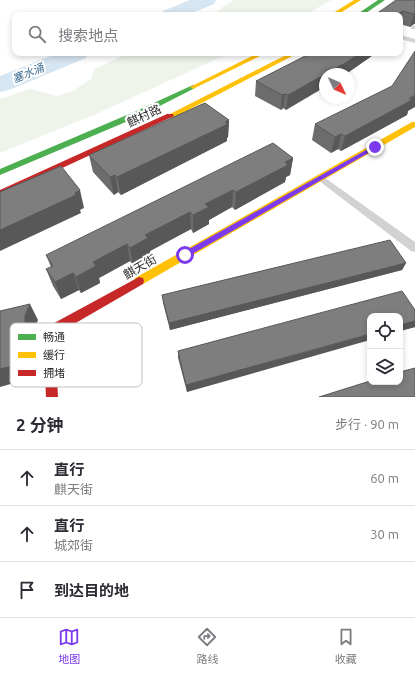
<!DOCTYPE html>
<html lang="zh">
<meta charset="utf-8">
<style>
:root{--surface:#fff;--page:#f7f7f7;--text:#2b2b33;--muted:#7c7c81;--line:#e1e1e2;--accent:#7c3aed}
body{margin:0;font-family:Ubuntu,"Noto Sans SC",sans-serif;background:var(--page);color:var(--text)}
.controls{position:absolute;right:12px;bottom:12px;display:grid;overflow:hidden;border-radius:8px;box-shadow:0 2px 6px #0003}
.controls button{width:36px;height:36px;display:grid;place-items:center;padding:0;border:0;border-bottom:1px solid var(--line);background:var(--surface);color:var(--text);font:20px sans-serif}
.compass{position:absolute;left:319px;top:68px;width:36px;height:36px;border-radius:50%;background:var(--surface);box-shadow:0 2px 6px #0003;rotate:134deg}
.stop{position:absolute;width:12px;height:12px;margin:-9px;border:3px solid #7c3aed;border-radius:50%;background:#fff}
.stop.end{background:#7c3aed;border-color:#fff;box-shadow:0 1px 4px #0008}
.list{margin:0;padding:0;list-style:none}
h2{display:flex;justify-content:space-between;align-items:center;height:52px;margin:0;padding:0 16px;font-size:17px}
h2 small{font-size:13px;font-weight:400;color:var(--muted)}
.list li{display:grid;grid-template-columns:26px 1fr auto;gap:12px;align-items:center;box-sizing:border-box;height:56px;padding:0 16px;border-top:1px solid var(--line)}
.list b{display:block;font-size:15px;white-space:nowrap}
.list p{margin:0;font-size:13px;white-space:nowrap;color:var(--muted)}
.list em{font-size:13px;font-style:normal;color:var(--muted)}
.icon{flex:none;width:22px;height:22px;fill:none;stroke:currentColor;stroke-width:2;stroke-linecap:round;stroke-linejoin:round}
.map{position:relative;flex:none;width:415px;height:397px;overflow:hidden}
.search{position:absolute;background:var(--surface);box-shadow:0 2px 6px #0003;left:12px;right:12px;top:12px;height:44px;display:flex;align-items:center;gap:10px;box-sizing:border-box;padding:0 14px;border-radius:8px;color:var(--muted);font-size:15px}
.sheet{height:220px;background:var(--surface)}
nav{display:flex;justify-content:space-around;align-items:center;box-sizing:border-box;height:56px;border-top:1px solid var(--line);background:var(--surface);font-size:11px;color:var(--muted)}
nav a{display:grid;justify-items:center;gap:2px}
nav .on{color:var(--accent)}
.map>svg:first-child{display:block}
.green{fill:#eff4eb}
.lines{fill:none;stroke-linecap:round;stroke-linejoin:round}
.river{fill:#d6e6f2;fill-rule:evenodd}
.lane{fill:#d2d2d2;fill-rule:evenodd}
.fast{fill:#4caf50;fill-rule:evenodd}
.slow{fill:#ffc107;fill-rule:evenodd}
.jam{fill:#c62828;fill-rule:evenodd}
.wall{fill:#6c6c6c}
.shaded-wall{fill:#585858}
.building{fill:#7e7e7e;stroke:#585858}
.route{fill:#7c3aed}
.labels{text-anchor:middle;stroke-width:4;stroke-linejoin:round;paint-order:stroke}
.far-water-label{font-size:11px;font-style:italic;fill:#396a91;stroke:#fff}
.street-label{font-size:12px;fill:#2d2d2d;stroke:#fff}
.key{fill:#fff;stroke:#c0c0c0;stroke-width:1}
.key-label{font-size:11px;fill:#2d2d2d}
</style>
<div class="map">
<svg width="415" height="397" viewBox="0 0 415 397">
<rect width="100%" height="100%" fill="#fff"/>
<g class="green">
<path d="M234,0H332L305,15H214L224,6Z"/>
<path d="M129,53H230L96,114L0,153V99L30,89L57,96L73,91L92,78L94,69Z"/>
</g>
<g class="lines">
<g class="river">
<path d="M190,0H216L214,4L187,15H160L163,11Z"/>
<path d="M58,53H89L86,58L9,90L0,92V76Z"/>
</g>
<g class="lane">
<path d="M415,25V29H411V27Z"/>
<path d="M400,35L415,39V43L400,39Z"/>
<path d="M321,175L415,242V252L411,251L318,180L316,178Z"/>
</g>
<g class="fast">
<path d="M378,0H385L363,15H356Z"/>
<path d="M193,85L195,86V88L140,116L0,175V169L134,112Z"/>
</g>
<g class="slow">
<path d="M354,0H361L337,15H330Z"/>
<path d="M258,53H266L195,88L193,89L190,87Z"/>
<path d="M290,53H298L173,118H167L166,116Z"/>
<path d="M412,122H415V127L143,284L139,285L135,284L134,281L135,278Z"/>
</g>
<g class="jam">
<path d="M167,114H173L174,116L0,197V190Z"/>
<path d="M139,277L143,278L144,281L143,284L55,335L58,397H46L43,332L45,328Z"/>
</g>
</g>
<g class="wall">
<path d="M415,0V24H414L410,27L400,24V15H374Z"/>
<path d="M376,53L346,74H325L286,110L283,108L281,110L255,96L256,81Z"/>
<path d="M408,111L407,115L341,151L338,149L331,153L312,140L315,124Z"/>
<path d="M229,120L228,137L227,138V141L121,195L118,192L114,195L93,172L89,155Z"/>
<path d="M293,158L290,175L286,177L285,182L235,210L232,207L209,220V224L193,233L191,229L150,251V255L133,265L130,261L99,278L100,283L81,293L79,290L61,299L53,286L46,269L51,267L46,255Z"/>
<path d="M406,263L402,270L170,330L163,303L162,295Z"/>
<path d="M415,310V327L400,331V316L187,392L178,358V351Z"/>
</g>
<g class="shaded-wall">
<path d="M403,11L400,22V15H397Z"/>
<path d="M415,13V22L414,24L410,27L414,14Z"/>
<path d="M360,53H376L346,74H325Z"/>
<path d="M325,74V87L286,110L288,95Z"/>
<path d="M285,94L283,108L281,110L282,95Z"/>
<path d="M415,95V107L408,111L407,115L341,151L345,136Z"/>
<path d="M229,120L228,137L227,138V141L121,195L117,177Z"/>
<path d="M341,134L338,149L331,153L335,137Z"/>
<path d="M293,158L290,175L286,177L285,182L235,210L236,192L285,162Z"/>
<path d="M115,175L118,192L114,195L110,177Z"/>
<path d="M80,190L84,208L80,210L81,213L0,251V230Z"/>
<path d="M233,190L232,207L209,220V224L193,233V215L205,204Z"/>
<path d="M190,212L191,229L150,251V255L133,265L130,248L145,235Z"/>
<path d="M127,244L130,261L99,278L100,283L81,293L76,277L93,262Z"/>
<path d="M406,263L402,270L170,330L169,323Z"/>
<path d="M73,273L79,290L61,299L55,282Z"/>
<path d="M30,304L38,320L34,331V339L32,340L33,373L25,374V380L0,387V369L16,359L25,315Z"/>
<path d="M415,321V327L400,331V325Z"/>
<path d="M370,334V340L187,392L186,385Z"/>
</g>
<g class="building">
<path d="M396,0H415V13L414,14L403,11L397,15H374L382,10Z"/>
<path d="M415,51V95L409,98L412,100L345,136L341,134L335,137L315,124L392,86Z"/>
<path d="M311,53H360L347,62L288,95L285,94L282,95L256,81Z"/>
<path d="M205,103L229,120L225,122L228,124L117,177L115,175L110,177L89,155Z"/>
<path d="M273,143L293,158L285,162L288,165L236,192L233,190L205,204L209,207L193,215L190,212L145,235L148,238L130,248L127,244L93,262L96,266L76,277L73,273L55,282L46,269L53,266L46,255Z"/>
<path d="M61,166L80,190L75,193L76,195L0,230V192Z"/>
<path d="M390,240L406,263L169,323L162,295Z"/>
<path d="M402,291L415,310V321L400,325V316H370V334L186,385L178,351Z"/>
<path d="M30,304L25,315V323L24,324V357L16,359V365L0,369V311Z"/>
<path d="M415,368V397H319L370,381V382H400V372Z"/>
</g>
<path class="route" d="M375,145L377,147V148L187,257H182V253Z"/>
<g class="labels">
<g class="far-water-label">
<text transform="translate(28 73) rotate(-22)" y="4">塞水涌</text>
</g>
<g class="street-label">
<text transform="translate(144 116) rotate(-25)" y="4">麒村路</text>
<text transform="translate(140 267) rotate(-30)" y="4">麒天街</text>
</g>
</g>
<rect x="10" y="323" width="132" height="64" rx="6" class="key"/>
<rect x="18" y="334" width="18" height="6" fill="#4caf50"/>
<rect x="18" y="352" width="18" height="6" fill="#ffc107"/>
<rect x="18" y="370" width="18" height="6" fill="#c62828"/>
<g class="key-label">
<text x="43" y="341">畅通</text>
<text x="43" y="359">缓行</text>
<text x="43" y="377">拥堵</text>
</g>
</svg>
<div class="controls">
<button><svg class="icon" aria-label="locate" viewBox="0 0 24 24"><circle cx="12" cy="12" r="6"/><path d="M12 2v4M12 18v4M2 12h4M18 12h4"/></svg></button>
<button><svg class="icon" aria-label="layers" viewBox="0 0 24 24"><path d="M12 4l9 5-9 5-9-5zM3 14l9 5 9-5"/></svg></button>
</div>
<svg class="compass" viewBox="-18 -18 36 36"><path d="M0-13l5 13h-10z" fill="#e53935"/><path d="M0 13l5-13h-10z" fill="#7c7c81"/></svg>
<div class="stop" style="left:185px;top:255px"></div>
<div class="stop end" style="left:375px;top:147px"></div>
<div class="search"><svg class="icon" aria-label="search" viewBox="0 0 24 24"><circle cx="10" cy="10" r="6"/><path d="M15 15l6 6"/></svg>搜索地点</div>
</div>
<section class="sheet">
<h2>2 分钟<small>步行 · 90 m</small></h2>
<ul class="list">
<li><svg class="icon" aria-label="ahead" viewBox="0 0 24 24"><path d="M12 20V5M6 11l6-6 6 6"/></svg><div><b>直行</b><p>麒天街</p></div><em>60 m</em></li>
<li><svg class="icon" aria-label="ahead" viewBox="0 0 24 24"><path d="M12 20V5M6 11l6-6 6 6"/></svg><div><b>直行</b><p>城郊街</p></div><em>30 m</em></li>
<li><svg class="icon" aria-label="arrive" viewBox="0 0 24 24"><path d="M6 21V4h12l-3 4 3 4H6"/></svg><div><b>到达目的地</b></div></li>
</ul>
</section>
<nav>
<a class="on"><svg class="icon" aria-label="map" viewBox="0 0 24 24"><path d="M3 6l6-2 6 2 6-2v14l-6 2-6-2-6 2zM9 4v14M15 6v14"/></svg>地图</a>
<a><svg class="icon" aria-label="directions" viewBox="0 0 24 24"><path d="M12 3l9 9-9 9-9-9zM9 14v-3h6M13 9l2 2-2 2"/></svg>路线</a>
<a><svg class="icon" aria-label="saved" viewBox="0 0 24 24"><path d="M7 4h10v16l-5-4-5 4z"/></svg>收藏</a>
</nav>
